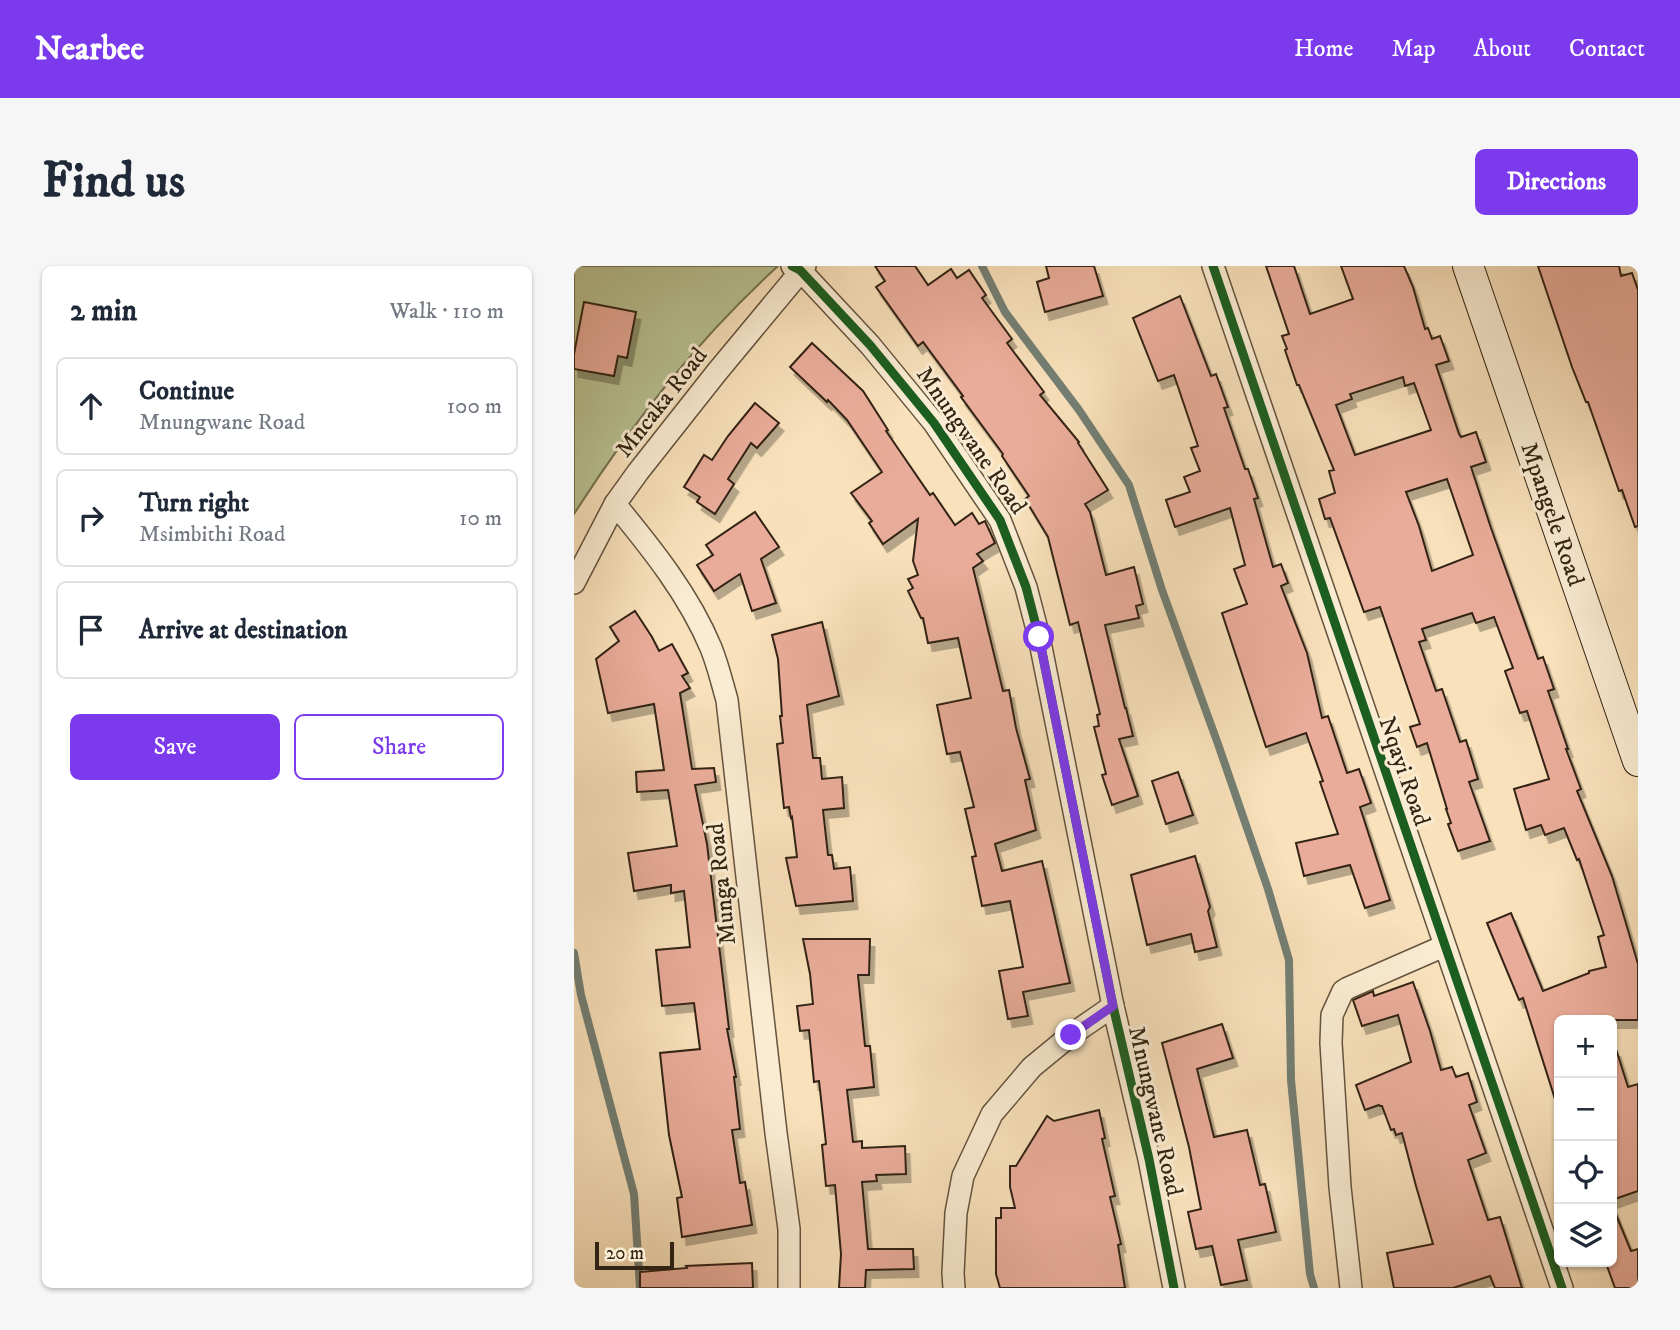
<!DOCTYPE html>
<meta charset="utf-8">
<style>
:root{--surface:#fff;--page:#f6f6f7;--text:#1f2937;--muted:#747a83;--line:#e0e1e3;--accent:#7c3aed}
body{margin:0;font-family:"IM FELL DW Pica",serif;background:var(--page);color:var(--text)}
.controls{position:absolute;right:21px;bottom:21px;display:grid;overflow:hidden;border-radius:10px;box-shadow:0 2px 5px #0004}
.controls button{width:63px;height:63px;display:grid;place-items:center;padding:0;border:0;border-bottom:2px solid var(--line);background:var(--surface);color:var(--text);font:35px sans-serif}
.scale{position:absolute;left:21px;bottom:18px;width:79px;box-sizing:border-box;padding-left:7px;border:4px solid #332413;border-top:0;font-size:19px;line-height:24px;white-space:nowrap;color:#332413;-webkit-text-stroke:5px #faecd3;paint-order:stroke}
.stop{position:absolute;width:21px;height:21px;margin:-16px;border:5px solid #7c3aed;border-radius:50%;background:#fff}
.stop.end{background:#7c3aed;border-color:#fff;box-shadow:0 2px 7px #0008}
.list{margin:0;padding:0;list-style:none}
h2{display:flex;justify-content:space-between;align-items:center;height:91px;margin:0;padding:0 28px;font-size:30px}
h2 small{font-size:23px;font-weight:400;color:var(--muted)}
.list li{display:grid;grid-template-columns:46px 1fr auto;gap:21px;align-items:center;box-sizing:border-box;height:98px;margin:0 14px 14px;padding:0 14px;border:2px solid var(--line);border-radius:10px}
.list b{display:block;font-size:26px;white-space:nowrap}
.list p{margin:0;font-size:23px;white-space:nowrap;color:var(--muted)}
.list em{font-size:23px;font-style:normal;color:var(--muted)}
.actions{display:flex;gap:14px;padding:21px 28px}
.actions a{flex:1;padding:16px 0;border:2px solid var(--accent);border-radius:10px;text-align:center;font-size:24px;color:var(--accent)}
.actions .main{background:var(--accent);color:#fff}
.icon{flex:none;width:38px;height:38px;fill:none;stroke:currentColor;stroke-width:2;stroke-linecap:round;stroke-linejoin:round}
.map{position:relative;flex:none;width:1064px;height:1022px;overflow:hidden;border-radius:10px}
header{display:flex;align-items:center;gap:42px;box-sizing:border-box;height:98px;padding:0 35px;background:var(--accent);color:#fff}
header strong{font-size:33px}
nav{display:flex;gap:38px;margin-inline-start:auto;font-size:24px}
.intro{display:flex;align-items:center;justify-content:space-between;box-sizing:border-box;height:168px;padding:0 42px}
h1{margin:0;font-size:49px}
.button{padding:18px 32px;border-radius:10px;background:var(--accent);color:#fff;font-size:24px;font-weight:700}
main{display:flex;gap:42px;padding:0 42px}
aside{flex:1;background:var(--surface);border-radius:10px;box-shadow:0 2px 5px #0004}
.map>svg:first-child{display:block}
.green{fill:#b9c393;stroke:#767453;stroke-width:2}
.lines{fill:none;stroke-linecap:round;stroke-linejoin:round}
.stream{stroke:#737f74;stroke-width:8}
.building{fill:#e9ac9a;stroke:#332413;stroke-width:2;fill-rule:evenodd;filter:url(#shadow)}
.street-casing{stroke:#64533d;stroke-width:24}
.secondary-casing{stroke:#332413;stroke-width:32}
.street{stroke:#faecd3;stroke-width:21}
.secondary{stroke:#faecd3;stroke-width:30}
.cycleway-casing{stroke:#faecd3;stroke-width:13}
.cycleway{stroke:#1b5e20;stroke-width:9}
.route{stroke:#7c3aed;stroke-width:9}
.labels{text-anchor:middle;stroke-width:6;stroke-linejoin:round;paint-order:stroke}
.street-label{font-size:24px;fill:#332413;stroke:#faecd3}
</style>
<header>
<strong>Nearbee</strong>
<nav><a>Home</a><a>Map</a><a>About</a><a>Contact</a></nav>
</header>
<div class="intro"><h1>Find us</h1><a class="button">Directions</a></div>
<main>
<aside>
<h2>2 min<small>Walk · 110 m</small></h2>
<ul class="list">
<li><svg class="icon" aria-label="ahead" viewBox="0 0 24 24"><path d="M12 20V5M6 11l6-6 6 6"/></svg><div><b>Continue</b><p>Mnungwane Road</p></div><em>100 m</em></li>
<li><svg class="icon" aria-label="right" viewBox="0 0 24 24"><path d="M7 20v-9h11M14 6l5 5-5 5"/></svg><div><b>Turn right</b><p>Msimbithi Road</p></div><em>10 m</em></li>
<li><svg class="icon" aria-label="arrive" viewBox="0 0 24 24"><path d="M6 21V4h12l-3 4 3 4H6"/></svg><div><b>Arrive at destination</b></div></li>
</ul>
<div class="actions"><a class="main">Save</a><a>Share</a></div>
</aside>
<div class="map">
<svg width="1064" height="1022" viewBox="0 0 1064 1022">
<defs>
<filter id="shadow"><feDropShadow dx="4.5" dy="8" stdDeviation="0" flood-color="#0004"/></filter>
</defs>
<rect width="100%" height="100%" fill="#f8e1bb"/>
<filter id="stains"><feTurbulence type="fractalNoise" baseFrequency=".00286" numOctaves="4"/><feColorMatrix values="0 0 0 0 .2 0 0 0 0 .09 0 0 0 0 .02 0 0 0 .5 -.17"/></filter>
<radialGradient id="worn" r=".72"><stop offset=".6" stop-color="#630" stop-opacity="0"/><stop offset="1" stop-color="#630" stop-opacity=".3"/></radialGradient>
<path class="green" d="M0,0H204C123,74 59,156 0,248Z"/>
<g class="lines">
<g class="stream">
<path d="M408,0L431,46L505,144L555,219L588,324L644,478L694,623L715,694L717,814L736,1008L740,1022"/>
<path d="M0,687L7,729L60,928L66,1022"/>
</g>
</g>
<g class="building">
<path d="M301,0H341L354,19L377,3L383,12L395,4L412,29L408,32L438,73L433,77L470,126L466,129L505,176L504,177L534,224L511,238L516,246L532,309L560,301L569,338L562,340L565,352L531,359L551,442H552L559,470L545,473L564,530L538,539L528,509L532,508L520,461L525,460L523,449L526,448L504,356L496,359L474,271L451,233L455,230L428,190L429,188L387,131L389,130L349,76L344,80L302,21L311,15Z"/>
<path d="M472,0H520L529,30L471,46L463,16L475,12Z"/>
<path d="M692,0H720L736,48L779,33L767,0H830L839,21L851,63L854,62L858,73L866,70L875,95L862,99L885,168L887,171L902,166L912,196L897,201L917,262L964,393L969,391L980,423L974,425L994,483H992L1007,523L1003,525L1038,610L1064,698V754H985V832L981,833L949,732L945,734L913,657L937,647L969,725L1015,707V705L1032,701L1024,671L1030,669L1005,593L1003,594L990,562L971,569L967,559L952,564L940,523L975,513L953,445L946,447L931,405L939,402L920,351L902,357L898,347L848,363L852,374L845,376L862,425L868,423L886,476L892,474L904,513L895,516L916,575L884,585L874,558L877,557L872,543H873L853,477L843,481L836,461L846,458L806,341L790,346L756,252L751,253L745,233L761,227L755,205L760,204L725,119H723L711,84L713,83L708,70L715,68ZM829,111L831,120L840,117L857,164L781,189L762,139L778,133L776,128ZM873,213L899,289L858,305L845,260L832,226Z"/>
<path d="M964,0H1045L1047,10L1058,7L1064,24V260L1061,261L1048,224L1045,225L1014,136H1012L998,101Z"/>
<path d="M606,30L637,110L642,108L654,141L650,142L671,203H674L684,232L680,233L699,301L707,298L714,317L707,320L733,387L748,452L754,450L773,507L785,503L797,537L786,541L816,634L791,642L776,599L730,610L722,577L764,568L746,516L749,515L732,467L692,481L648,347L673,338L660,303L671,299L656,242L601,261L592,234L616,226L610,211L626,205L617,182L624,180L600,109L584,115L559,52Z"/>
<path d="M10,36L62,46L53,92L44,90L40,110L0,103V88Z"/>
<path d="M238,77L289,125L314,164L312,165L356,229L359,227L381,259L398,247L405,258L411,255L421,277L403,288L409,295L399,302L429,425L435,424L442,462L456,513L451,514L462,564L421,578L428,605L468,595L496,717L449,726L454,750L434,753L425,705L449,701L436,635L408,640L398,591L402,590L391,543L400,541L386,486L373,488L363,439L397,432L384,372L354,377L349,352H347L334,325L339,322L334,313L344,309L339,295L344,253L309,278L295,257L298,255L277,227L308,206L273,154L254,134L253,136L216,101Z"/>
<path d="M181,137L205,157L183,182L177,177L154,213L160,218L141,248L123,236L126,231L110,221L130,189L138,194L154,170Z"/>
<path d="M181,246L205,281L187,293L202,337L178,345L166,308L140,325L123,299L139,289L132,279Z"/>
<path d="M61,345L78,371L85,385L98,378L114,407L108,410L116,422L106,427L118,503L140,502L142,516L121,519L133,578L155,763H153L162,811H160L166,863L158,864L166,917L171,916L178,959L108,971L103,932L108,931L95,869L86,787L126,783L120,737L88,740L82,684L116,681L110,625L97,627V619L60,625L54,587L103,580L94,524L63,526L62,506L90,504L80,438L34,447L22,393L45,375L36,361Z"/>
<path d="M248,356L265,430L233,439L239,492H246L248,513L268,511L270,542L249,544L254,589H258L260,603L276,601L279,635L222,640L212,592L223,591L218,551L217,552L215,541L210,542L203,478L209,477L206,450H208L204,393L198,369Z"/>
<path d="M604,506L619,549L592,558L578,515Z"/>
<path d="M621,590L636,641L634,645L643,681L621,686L617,668L573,679L557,609Z"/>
<path d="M229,673H296L295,709H284L291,780H296L300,821L273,824L279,876L288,875V882L331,880L332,908L302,909L303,915L288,916L294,983H339L340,1003L292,1004L291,1022H265L267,988L261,919L252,920L248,879L252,878L245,815L240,816L235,764L226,765L223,740L239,738L236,708Z"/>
<path d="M839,716L856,765L867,804L878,801L882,811L894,807L903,836L895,839L912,887L894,894L914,954L926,951L948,1022H921L916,1010L879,1022H820L813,987L859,978L842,920L828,867L822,869L820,863L817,864L808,840H806L805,839L791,844L782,819L837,796L824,749L788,760L779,734L799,725L800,730Z"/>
<path d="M648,758L659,792L623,803L640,871L673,864L686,919L691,918L702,966L664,974L673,1014L647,1019L638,980L622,983L614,946L627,943L615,881L588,777Z"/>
<path d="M1042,783L1054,821L1064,818V925L1038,934V784Z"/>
<path d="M525,844L531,872L528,873L541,930L536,931L547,978L544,979L551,1022H426L422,1008V952H427V942H441L436,921V900H442L473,850L480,855Z"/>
<path d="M1038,939L1057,985L1064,983V1022H1041L1033,1000L1038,998Z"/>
<path d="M178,997L179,1022H66V1006L113,1002L112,1000Z"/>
</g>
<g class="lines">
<defs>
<g id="street">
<path d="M218,0L226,4L296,79L360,157L426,254L452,321L465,371L539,740L575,893L600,1022"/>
<path d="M639,0L988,1022"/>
<path d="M41,238C78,283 115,329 137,382C144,399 148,417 153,434L202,867L215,963V1022"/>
<path d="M0,317L41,238L64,206L143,106L231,0"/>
<path d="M380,1022L379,1007L382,947L389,910L418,848L458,801L497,769L539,740"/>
<path d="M777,1022L766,921L757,777L758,749L769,725L774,722L870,680"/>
</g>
<path id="secondary" d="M894,0L1064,495"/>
</defs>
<use href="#street" class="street-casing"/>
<use href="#secondary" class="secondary-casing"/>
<use href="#street" class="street"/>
<use href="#secondary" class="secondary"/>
<defs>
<g id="cycleway">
<path d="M218,0L226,4L296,79L360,157L426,254L452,321L465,371L539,740L575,893L600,1022"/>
<path d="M639,0L988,1022"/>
</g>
</defs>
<use href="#cycleway" class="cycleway-casing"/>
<use href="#cycleway" class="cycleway"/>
</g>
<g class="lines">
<path class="route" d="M465,371L539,740L497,769"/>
</g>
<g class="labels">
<g class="street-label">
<text transform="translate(87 136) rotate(-52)" y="8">Mncaka Road</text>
<text transform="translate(398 174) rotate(55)" y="8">Mnungwane Road</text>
<text transform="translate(979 248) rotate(71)" y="8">Mpangele Road</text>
<text transform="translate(831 505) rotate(71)" y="8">Nqayi Road</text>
<text transform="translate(147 618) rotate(-96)" y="8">Munga Road</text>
<text transform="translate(582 845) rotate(77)" y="8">Mnungwane Road</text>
</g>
</g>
<rect width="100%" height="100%" filter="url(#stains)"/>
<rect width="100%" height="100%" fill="url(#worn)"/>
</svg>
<div class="controls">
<button>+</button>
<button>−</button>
<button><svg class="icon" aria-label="locate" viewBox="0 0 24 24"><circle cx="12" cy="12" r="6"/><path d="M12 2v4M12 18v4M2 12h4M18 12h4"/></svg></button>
<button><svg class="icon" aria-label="layers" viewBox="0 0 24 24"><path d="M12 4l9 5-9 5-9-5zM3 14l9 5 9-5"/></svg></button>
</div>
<div class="scale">20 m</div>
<div class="stop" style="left:465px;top:371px"></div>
<div class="stop end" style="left:497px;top:769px"></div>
</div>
</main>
